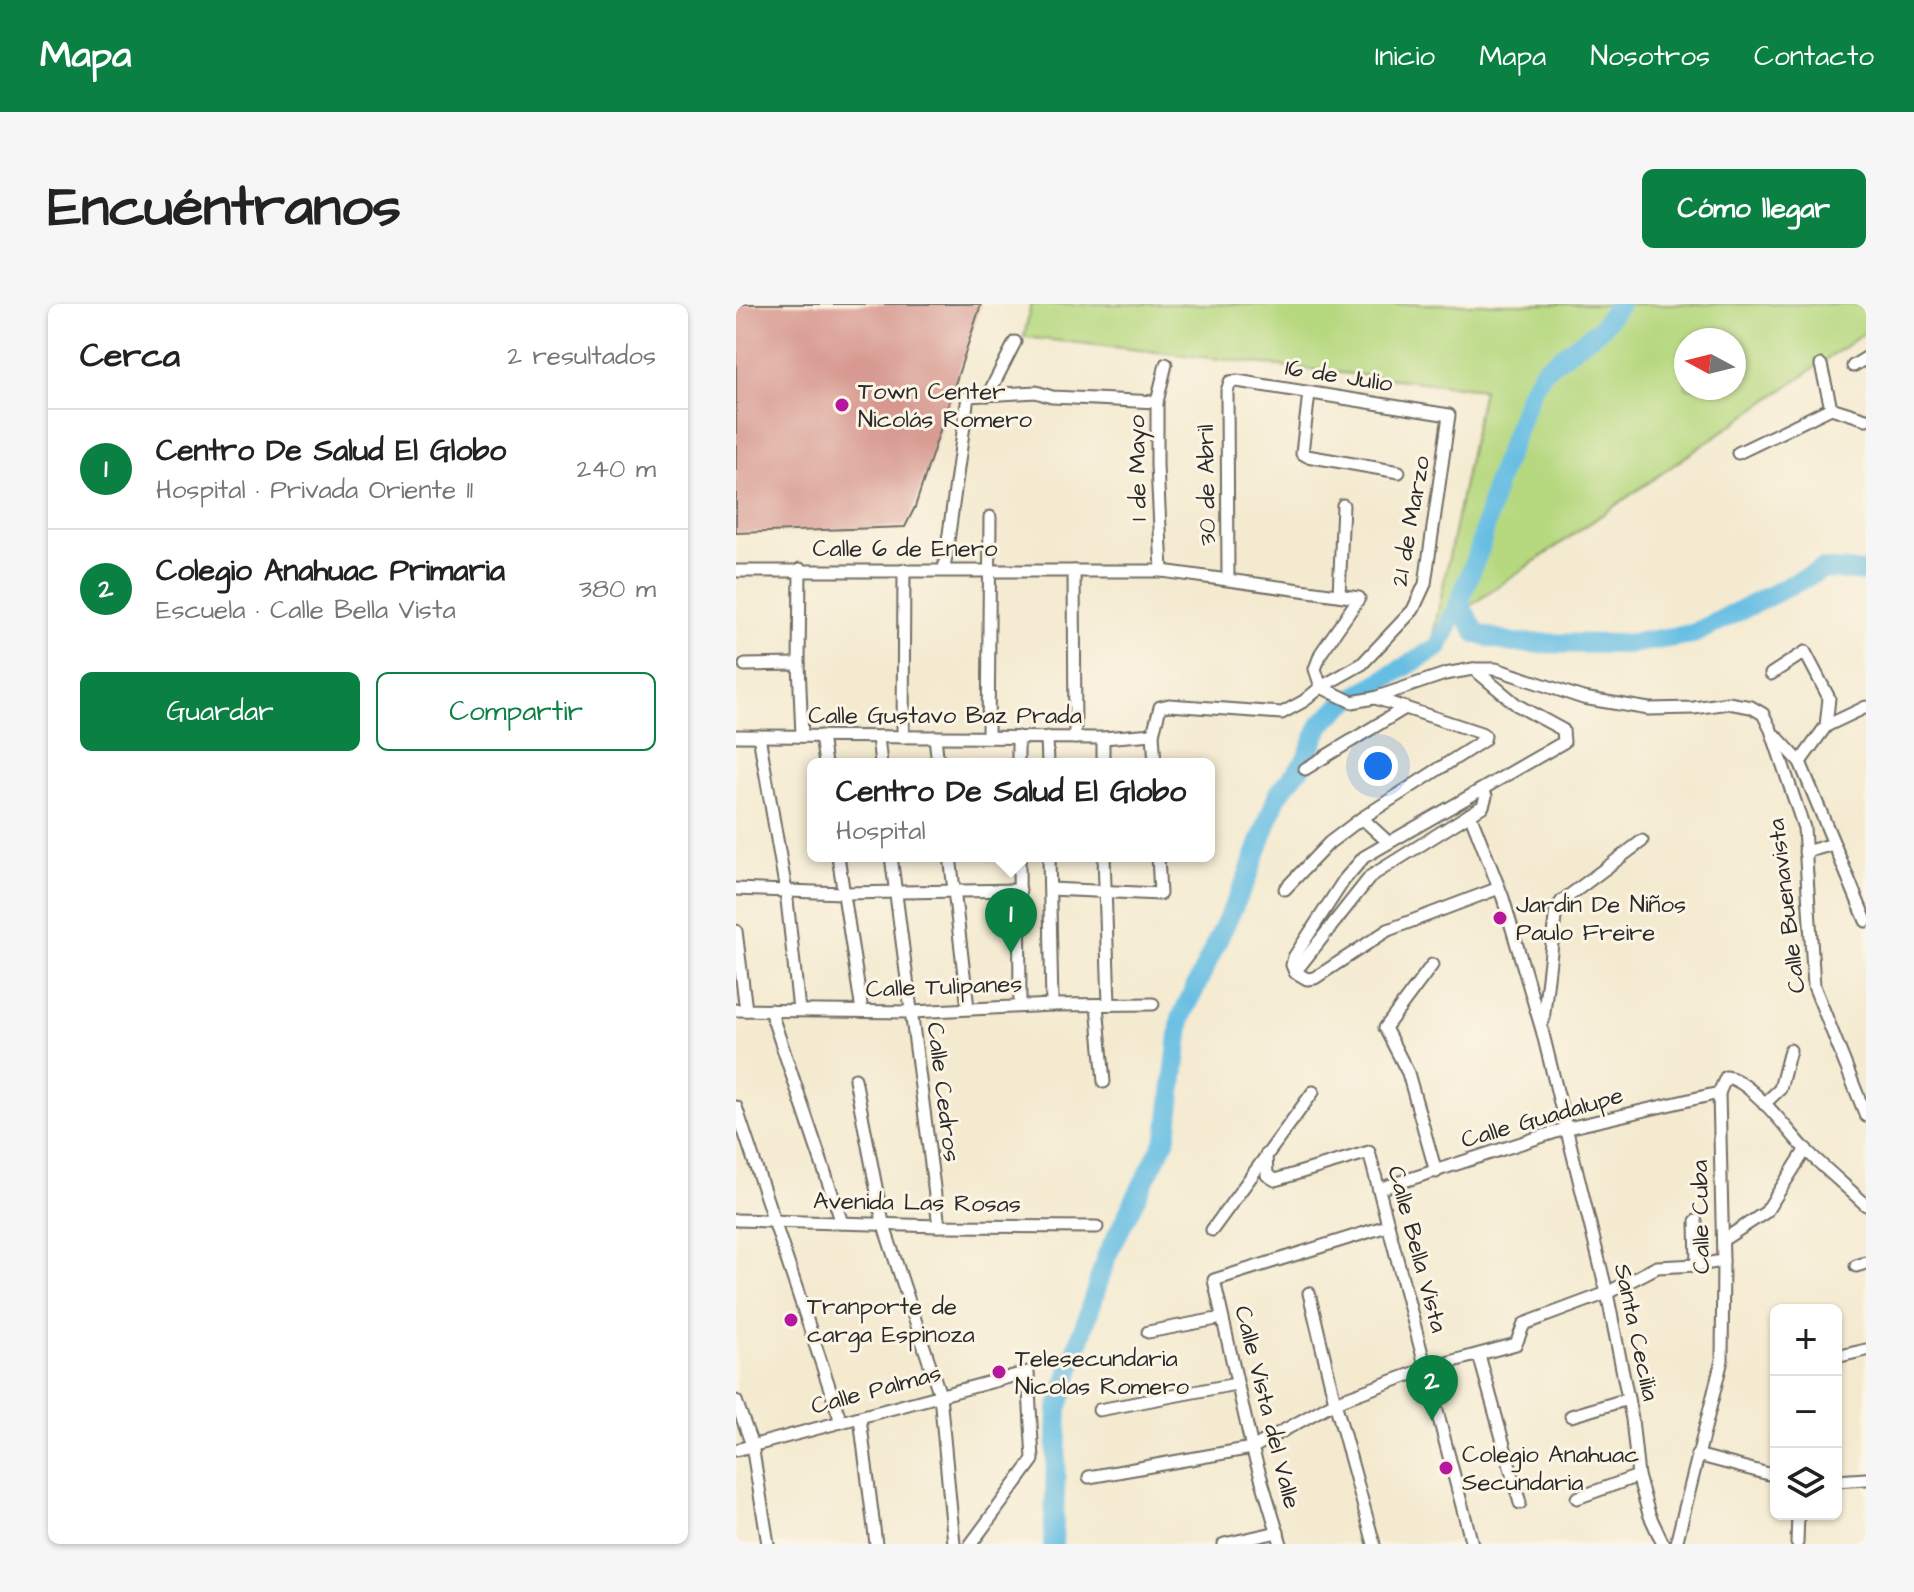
<!DOCTYPE html>
<html lang="es">
<meta charset="utf-8">
<style>
:root{--surface:#fff;--page:#f6f6f6;--text:#222;--muted:#767676;--line:#e0e0e0;--accent:#0b8043}
body{margin:0;font-family:"Architects Daughter",sans-serif;background:var(--page);color:var(--text)}
.controls{position:absolute;right:24px;bottom:24px;display:grid;overflow:hidden;border-radius:12px;box-shadow:0 2px 6px #0004}
.controls button{width:72px;height:72px;display:grid;place-items:center;padding:0;border:0;border-bottom:2px solid var(--line);background:var(--surface);color:var(--text);font:40px sans-serif}
.compass{position:absolute;left:938px;top:24px;width:72px;height:72px;border-radius:50%;background:var(--surface);box-shadow:0 2px 6px #0004;rotate:277deg}
.you{position:absolute;left:642px;top:462px;width:28px;height:28px;margin:-20px;border:6px solid #fff;border-radius:50%;background:#1a73e8;box-shadow:0 0 0 12px #1a73e833}
.badge{display:grid;place-items:center;width:52px;height:52px;border-radius:50%;background:var(--accent);color:#fff;font-size:26px;font-weight:700}
.pin{position:absolute;translate:-50% -66px;filter:drop-shadow(0 2px 4px #0008)}
.pin::after{content:'';position:absolute;top:42px;width:28px;height:24px;background:inherit;clip-path:polygon(0 0,100% 0,50% 100%)}
.popup{position:absolute;left:71px;top:454px;width:408px;height:104px;box-sizing:border-box;display:grid;place-content:center;border-radius:12px;background:var(--surface);filter:drop-shadow(0 2px 6px #0005);font-size:26px;white-space:nowrap;color:var(--muted)}
.popup b{font-size:30px;color:var(--text)}
.popup::after{content:'';position:absolute;left:50%;top:100%;margin-left:-16px;border:16px solid transparent;border-top-color:var(--surface)}
.list{margin:0;padding:0;list-style:none}
h2{display:flex;justify-content:space-between;align-items:center;height:104px;margin:0;padding:0 32px;font-size:34px}
h2 small{font-size:26px;font-weight:400;color:var(--muted)}
.list li{display:grid;grid-template-columns:52px 1fr auto;gap:24px;align-items:center;box-sizing:border-box;height:120px;padding:0 32px;border-top:2px solid var(--line)}
.list b{display:block;font-size:30px;white-space:nowrap}
.list p{margin:0;font-size:26px;white-space:nowrap;color:var(--muted)}
.list em{font-size:26px;font-style:normal;color:var(--muted)}
.actions{display:flex;gap:16px;padding:24px 32px}
.actions a{flex:1;padding:18px 0;border:2px solid var(--accent);border-radius:12px;text-align:center;font-size:28px;color:var(--accent)}
.actions .main{background:var(--accent);color:#fff}
.icon{flex:none;width:44px;height:44px;fill:none;stroke:currentColor;stroke-width:2;stroke-linecap:round;stroke-linejoin:round}
.map{position:relative;flex:none;width:1130px;height:1240px;overflow:hidden;border-radius:12px}
header{display:flex;align-items:center;gap:48px;box-sizing:border-box;height:112px;padding:0 40px;background:var(--accent);color:#fff}
header strong{font-size:38px}
nav{display:flex;gap:44px;margin-inline-start:auto;font-size:28px}
.intro{display:flex;align-items:center;justify-content:space-between;box-sizing:border-box;height:192px;padding:0 48px}
h1{margin:0;font-size:56px}
.button{padding:20px 36px;border-radius:12px;background:var(--accent);color:#fff;font-size:28px;font-weight:700}
main{display:flex;gap:48px;padding:0 48px}
aside{flex:1;background:var(--surface);border-radius:12px;box-shadow:0 2px 6px #0004}
.map>svg:first-child{display:block}
.green{fill:#b6d87f;stroke:#708255;stroke-width:2;fill-rule:evenodd}
.lines{fill:none;stroke-linecap:round;stroke-linejoin:round}
.river{stroke:#66bee3;stroke-width:20}
.building{fill:#d6968e}
.minor-casing{stroke:#716e65;stroke-width:15}
.minor{stroke:#fff;stroke-width:11}
.poi-dot{fill:#b5179e;stroke:#fcf5e5;stroke-width:3}
.labels{text-anchor:middle;stroke-width:6;stroke-linejoin:round;paint-order:stroke}
.street-label{font-size:24px;fill:#2b2b2b;stroke:#fcf5e5}
.poi-label{font-size:24px;fill:#2b2b2b;stroke:#fcf5e5;text-anchor:start}
</style>
<header>
<strong>Mapa</strong>
<nav><a>Inicio</a><a>Mapa</a><a>Nosotros</a><a>Contacto</a></nav>
</header>
<div class="intro"><h1>Encuéntranos</h1><a class="button">Cómo llegar</a></div>
<main>
<aside>
<h2>Cerca<small>2 resultados</small></h2>
<ul class="list">
<li><span class="badge">1</span><div><b>Centro De Salud El Globo</b><p>Hospital · Privada Oriente 11</p></div><em>240 m</em></li>
<li><span class="badge">2</span><div><b>Colegio Anahuac Primaria</b><p>Escuela · Calle Bella Vista</p></div><em>380 m</em></li>
</ul>
<div class="actions"><a class="main">Guardar</a><a>Compartir</a></div>
</aside>
<div class="map">
<svg width="1130" height="1240" viewBox="0 0 1130 1240">
<rect width="100%" height="100%" fill="#fcf5e5"/>
<filter id="ink" filterUnits="userSpaceOnUse"><feTurbulence type="fractalNoise" baseFrequency=".0125" numOctaves="2"/><feDisplacementMap in="SourceGraphic" scale="16" xChannelSelector="R" yChannelSelector="G"/><feConvolveMatrix kernelMatrix="1 2 1 2 8 2 1 2 1" color-interpolation-filters="sRGB"/></filter>
<filter id="wash" filterUnits="userSpaceOnUse"><feTurbulence type="fractalNoise" baseFrequency=".006" numOctaves="4" result="noise"/><feDisplacementMap in="SourceGraphic" scale="32" xChannelSelector="R" yChannelSelector="G"/><feGaussianBlur stdDeviation="1.8" result="paint"/><feColorMatrix in="noise" values="0 0 0 0 0 0 0 0 0 0 0 0 0 0 0 0 0 1.4 0 .05"/><feComposite in="paint" operator="in"/></filter>
<g filter="url(#wash)">
<rect width="100%" height="100%" fill="#f4ead0"/>
<path class="green" d="M295,0H1130V28L698,327L747,85L288,33ZM950,36H998V84H950Z"/>
<g class="lines">
<g class="river">
<path d="M883,0L865,24L809,65L795,86L760,180L744,244L723,299L741,330L776,339L892,340L957,330L1087,265L1130,268"/>
<path d="M317,1240L322,1105L371,951L431,832L445,714L510,576L542,490L568,459L585,420L607,400L702,343L723,299"/>
</g>
</g>
<g id="blocks">
<path class="building" d="M0,0H245L179,203L169,223L0,229Z"/>
</g>
</g>
<g filter="url(#ink)">
<use href="#blocks" fill-opacity="0" stroke="#716e65" stroke-width="2"/>
<g class="lines">
<defs>
<g id="minor">
<path d="M1117,62L1130,54"/>
<path d="M573,89L566,149L571,152L663,168"/>
<path d="M252,91L279,38"/>
<path d="M1095,104L1130,115"/>
<path d="M1002,149L1095,104L1085,61"/>
<path d="M64,265L63,360L66,432"/>
<path d="M208,266L232,92L300,88L316,93L421,98"/>
<path d="M0,267H426L623,294L585,349L579,365L585,383"/>
<path d="M338,267L339,434"/>
<path d="M426,267L421,161V98L430,60"/>
<path d="M603,291L607,201"/>
<path d="M9,361L63,360"/>
<path d="M738,365L781,401L827,426L828,438L628,553L608,576L558,653L556,661L559,668L571,675L579,674L652,626L763,584"/>
<path d="M1035,370L1069,348L1093,394L1090,422L1064,458"/>
<path d="M585,383L616,398L638,394L709,370L737,365H760L847,394L913,405L958,404L992,399L1015,403L1027,410L1035,426L1068,524L1078,682L1130,812"/>
<path d="M1090,422L1130,403"/>
<path d="M0,432L367,434L417,430"/>
<path d="M23,432L50,587L63,706"/>
<path d="M85,432L89,460"/>
<path d="M1040,432L1064,458L1130,617"/>
<path d="M142,433L145,460"/>
<path d="M167,433L168,266"/>
<path d="M199,433L202,460"/>
<path d="M252,433L254,213"/>
<path d="M282,433V460"/>
<path d="M311,433L312,460"/>
<path d="M367,434V460"/>
<path d="M419,460L417,430L424,403L433,401L546,409L568,397L585,383L626,360L677,306L689,280L713,111L501,77L494,78L491,87L492,275"/>
<path d="M569,465L669,404"/>
<path d="M734,510L767,594L806,726L871,989L896,1115L902,1172L913,1210L927,1240"/>
<path d="M626,514L652,538"/>
<path d="M1069,548L1098,540"/>
<path d="M102,552L126,707"/>
<path d="M155,552L203,922"/>
<path d="M214,552L232,704"/>
<path d="M283,552L284,702"/>
<path d="M313,552L316,701"/>
<path d="M368,552L373,700"/>
<path d="M0,585L107,589L284,586"/>
<path d="M314,585L424,590L422,552"/>
<path d="M549,585L593,539L626,514L748,436L749,432L745,429L639,394"/>
<path d="M0,627L10,706"/>
<path d="M696,661L649,724L672,769L700,868"/>
<path d="M559,668L635,572L747,502L750,492L745,486"/>
<path d="M361,701L368,778"/>
<path d="M0,706L176,708L316,701L417,700"/>
<path d="M34,706L106,919"/>
<path d="M807,717L820,605L826,597L906,537"/>
<path d="M119,775L147,919L204,1091L218,1240"/>
<path d="M1028,800L1044,785L1054,746"/>
<path d="M0,803L105,1118"/>
<path d="M530,851L531,871L539,876L633,848L736,1240"/>
<path d="M643,885L832,824L983,789"/>
<path d="M0,916L203,922L361,923"/>
<path d="M960,917L961,961"/>
<path d="M476,926L577,788"/>
<path d="M987,936L1030,908L1070,845"/>
<path d="M1120,962L1130,959"/>
<path d="M573,989L599,1098L638,1240"/>
<path d="M412,1028L486,1014"/>
<path d="M743,1051L784,1199"/>
<path d="M1100,1053L1130,1046"/>
<path d="M0,1097L16,1141L32,1240"/>
<path d="M363,1106L500,1080"/>
<path d="M835,1112L892,1095"/>
<path d="M124,1114L140,1240"/>
<path d="M0,1146L292,1068L297,1156L235,1240"/>
<path d="M961,1151L1040,1172"/>
<path d="M353,1173L516,1144L599,1098L692,1064L780,1040L788,1020L871,989L921,963L961,961L987,957"/>
<path d="M1100,1177L1130,1175"/>
<path d="M841,1194L902,1172"/>
<path d="M1061,1239L1062,1210"/>
<path d="M488,1240L542,1228"/>
<path d="M545,1240L516,1144L478,976L651,922"/>
<path d="M940,1240L986,1056L987,957L983,789L990,773C1015,776 1051,826 1069,845C1088,864 1110,882 1130,901"/>
</g>
</defs>
<use href="#minor" class="minor-casing"/>
<use href="#minor" class="minor"/>
</g>
</g>
<g class="poi-dot">
<circle cx="106" cy="101" r="8"/>
<circle cx="764" cy="614" r="8"/>
<circle cx="55" cy="1016" r="8"/>
<circle cx="263" cy="1068" r="8"/>
<circle cx="710" cy="1164" r="8"/>
</g>
<g class="labels">
<g class="street-label">
<text transform="translate(603 71) rotate(9)" y="8">16 de Julio</text>
<text transform="translate(401 164) rotate(-91)" y="8">1 de Mayo</text>
<text transform="translate(470 181) rotate(-91)" y="8">30 de Abril</text>
<text transform="translate(674 217) rotate(-80)" y="8">21 de Marzo</text>
<text x="169" y="252">Calle 6 de Enero</text>
<text x="209" y="419">Calle Gustavo Baz Prada</text>
<text transform="translate(1050 602) rotate(-97)" y="8">Calle Buenavista</text>
<text transform="translate(208 682) rotate(-2)" y="8">Calle Tulipanes</text>
<text transform="translate(208 788) rotate(83)" y="8">Calle Cedros</text>
<text transform="translate(806 813) rotate(-16)" y="8">Calle Guadalupe</text>
<text transform="translate(181 898) rotate(1)" y="8">Avenida Las Rosas</text>
<text transform="translate(964 913) rotate(-91)" y="8">Calle Cuba</text>
<text transform="translate(682 945) rotate(75)" y="8">Calle Bella Vista</text>
<text transform="translate(901 1028) rotate(78)" y="8">Santa Cecilia</text>
<text transform="translate(140 1085) rotate(-15)" y="8">Calle Palmas</text>
<text transform="translate(532 1103) rotate(76)" y="8">Calle Vista del Valle</text>
</g>
<g class="poi-label">
<text x="122" y="95">Town Center<tspan x="122" dy="28">Nicolás Romero</tspan></text>
<text x="780" y="608">Jardin De Niños<tspan x="780" dy="28">Paulo Freire</tspan></text>
<text x="71" y="1010">Tranporte de<tspan x="71" dy="28">carga Espinoza</tspan></text>
<text x="279" y="1062">Telesecundaria<tspan x="279" dy="28">Nicolas Romero</tspan></text>
<text x="726" y="1158">Colegio Anahuac<tspan x="726" dy="28">Secundaria</tspan></text>
</g>
</g>
</svg>
<div class="controls">
<button>+</button>
<button>−</button>
<button><svg class="icon" aria-label="layers" viewBox="0 0 24 24"><path d="M12 4l9 5-9 5-9-5zM3 14l9 5 9-5"/></svg></button>
</div>
<svg class="compass" viewBox="-18 -18 36 36"><path d="M0-13l5 13h-10z" fill="#e53935"/><path d="M0 13l5-13h-10z" fill="#767676"/></svg>
<div class="you"></div>
<div class="pin badge" style="left:275px;top:650px">1</div>
<div class="popup"><b>Centro De Salud El Globo</b>Hospital</div>
<div class="pin badge" style="left:696px;top:1117px">2</div>
</div>
</main>
